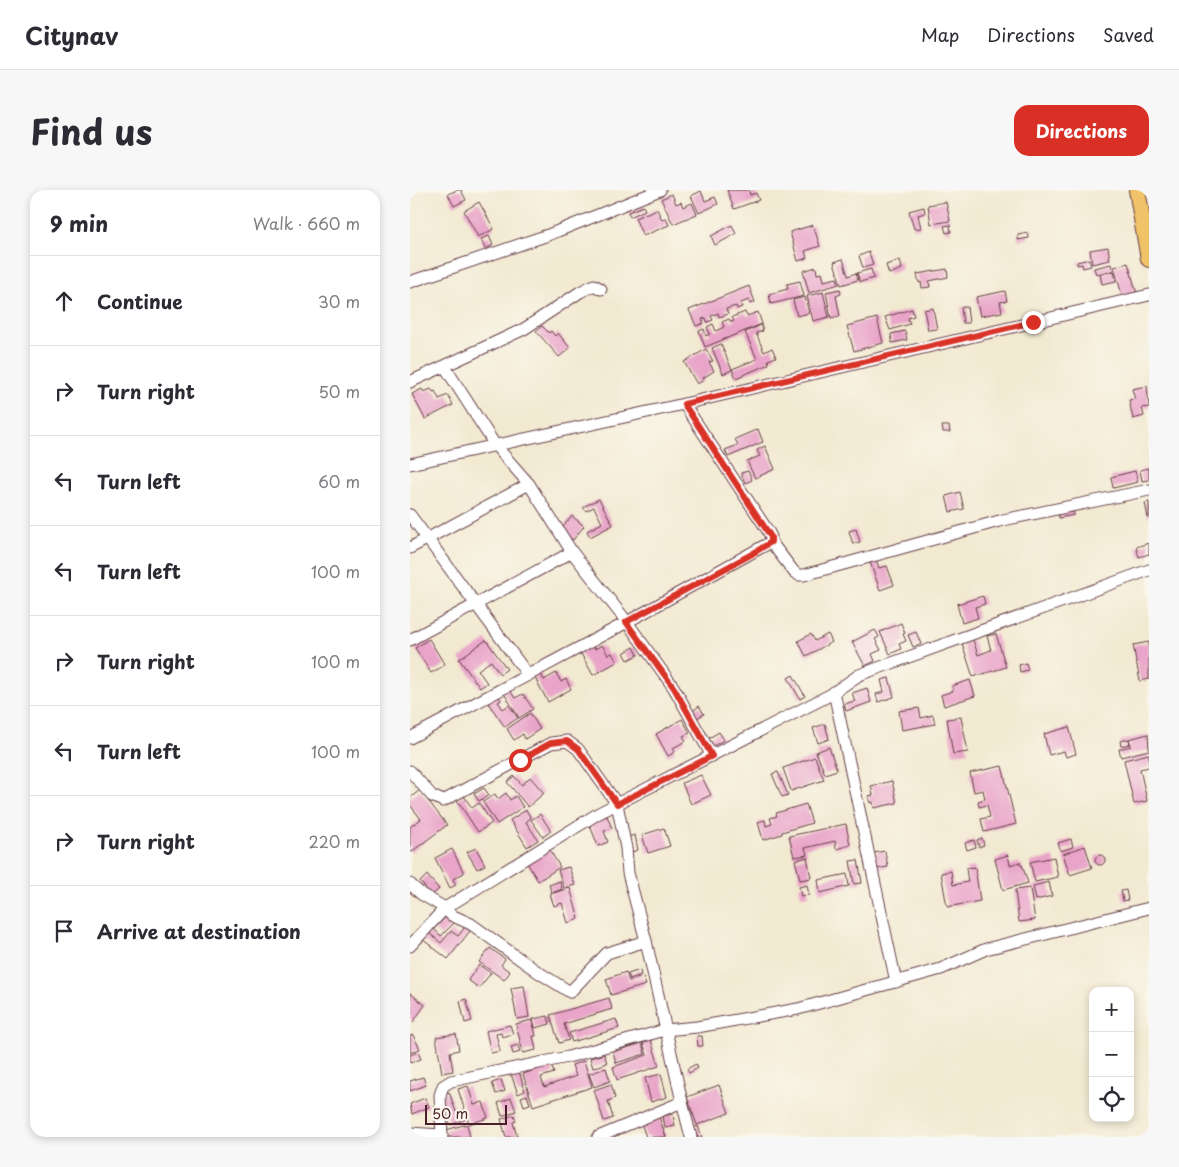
<!DOCTYPE html>
<meta charset="utf-8">
<style>
:root{--surface:#fff;--page:#f7f7f7;--text:#2b2b33;--muted:#7c7c81;--line:#e1e1e2;--accent:#d93025}
body{margin:0;font-family:"Playpen Sans",sans-serif;background:var(--page);color:var(--text)}
.controls{position:absolute;right:15px;bottom:15px;display:grid;overflow:hidden;border-radius:10px;box-shadow:0 2px 8px #0003}
.controls button{width:45px;height:45px;display:grid;place-items:center;padding:0;border:0;border-bottom:1px solid var(--line);background:var(--surface);color:var(--text);font:25px sans-serif}
.scale{position:absolute;left:15px;bottom:12px;width:82px;box-sizing:border-box;padding-left:5px;border:2px solid #4a1f2b;border-top:0;font-size:14px;line-height:18px;white-space:nowrap;color:#4a1f2b;-webkit-text-stroke:4px #fbf7ec;paint-order:stroke}
.stop{position:absolute;width:15px;height:15px;margin:-11px;border:4px solid #d93025;border-radius:50%;background:#fff}
.stop.end{background:#d93025;border-color:#fff;box-shadow:0 1px 5px #0008}
.list{margin:0;padding:0;list-style:none}
h2{display:flex;justify-content:space-between;align-items:center;height:65px;margin:0;padding:0 20px;font-size:21px}
h2 small{font-size:16px;font-weight:400;color:var(--muted)}
.list li{display:grid;grid-template-columns:32px 1fr auto;gap:15px;align-items:center;box-sizing:border-box;height:90px;padding:0 20px;border-top:1px solid var(--line)}
.list b{display:block;font-size:19px;white-space:nowrap}
.list em{font-size:16px;font-style:normal;color:var(--muted)}
.icon{flex:none;width:28px;height:28px;fill:none;stroke:currentColor;stroke-width:2;stroke-linecap:round;stroke-linejoin:round}
.map{position:relative;flex:none;width:739px;height:947px;overflow:hidden;border-radius:15px}
header{display:flex;align-items:center;gap:30px;box-sizing:border-box;height:70px;padding:0 25px;background:var(--surface);border-bottom:1px solid var(--line)}
header strong{font-size:24px}
nav{display:flex;gap:28px;margin-inline-start:auto;font-size:18px}
.intro{display:flex;align-items:center;justify-content:space-between;box-sizing:border-box;height:120px;padding:0 30px}
h1{margin:0;font-size:35px}
.button{padding:12px 22px;border-radius:15px;background:var(--accent);color:#fff;font-size:18px;font-weight:700}
main{display:flex;gap:30px;padding:0 30px}
aside{flex:1;background:var(--surface);border-radius:15px;box-shadow:0 2px 8px #0003}
.map>svg:first-child{display:block}
.building{fill:#e9a5c9}
.lines{fill:none;stroke-linecap:round;stroke-linejoin:round}
.street-casing{stroke:#633d44;stroke-width:13}
.primary-casing{stroke:#633d44;stroke-width:18}
.street{stroke:#fff;stroke-width:11}
.primary{stroke:#f1c369;stroke-width:16}
.route{stroke:#d93025;stroke-width:6}
</style>
<header>
<strong>Citynav</strong>
<nav><a>Map</a><a>Directions</a><a>Saved</a></nav>
</header>
<div class="intro"><h1>Find us</h1><a class="button">Directions</a></div>
<main>
<aside>
<h2>9 min<small>Walk · 660 m</small></h2>
<ul class="list">
<li><svg class="icon" aria-label="ahead" viewBox="0 0 24 24"><path d="M12 20V5M6 11l6-6 6 6"/></svg><div><b>Continue</b></div><em>30 m</em></li>
<li><svg class="icon" aria-label="right" viewBox="0 0 24 24"><path d="M7 20v-9h11M14 6l5 5-5 5"/></svg><div><b>Turn right</b></div><em>50 m</em></li>
<li><svg class="icon" aria-label="left" viewBox="0 0 24 24"><path d="M17 20v-9H6M10 6l-5 5 5 5"/></svg><div><b>Turn left</b></div><em>60 m</em></li>
<li><svg class="icon" aria-label="left" viewBox="0 0 24 24"><path d="M17 20v-9H6M10 6l-5 5 5 5"/></svg><div><b>Turn left</b></div><em>100 m</em></li>
<li><svg class="icon" aria-label="right" viewBox="0 0 24 24"><path d="M7 20v-9h11M14 6l5 5-5 5"/></svg><div><b>Turn right</b></div><em>100 m</em></li>
<li><svg class="icon" aria-label="left" viewBox="0 0 24 24"><path d="M17 20v-9H6M10 6l-5 5 5 5"/></svg><div><b>Turn left</b></div><em>100 m</em></li>
<li><svg class="icon" aria-label="right" viewBox="0 0 24 24"><path d="M7 20v-9h11M14 6l5 5-5 5"/></svg><div><b>Turn right</b></div><em>220 m</em></li>
<li><svg class="icon" aria-label="arrive" viewBox="0 0 24 24"><path d="M6 21V4h12l-3 4 3 4H6"/></svg><div><b>Arrive at destination</b></div></li>
</ul>
</aside>
<div class="map">
<svg width="739" height="947" viewBox="0 0 739 947">
<rect width="100%" height="100%" fill="#fbf7ec"/>
<filter id="ink" filterUnits="userSpaceOnUse"><feTurbulence type="fractalNoise" baseFrequency=".02" numOctaves="2"/><feDisplacementMap in="SourceGraphic" scale="10" xChannelSelector="R" yChannelSelector="G"/><feConvolveMatrix kernelMatrix="1 2 1 2 8 2 1 2 1" color-interpolation-filters="sRGB"/></filter>
<filter id="wash" filterUnits="userSpaceOnUse"><feTurbulence type="fractalNoise" baseFrequency=".0096" numOctaves="4" result="noise"/><feDisplacementMap in="SourceGraphic" scale="20" xChannelSelector="R" yChannelSelector="G"/><feGaussianBlur stdDeviation="1.12" result="paint"/><feColorMatrix in="noise" values="0 0 0 0 0 0 0 0 0 0 0 0 0 0 0 0 0 1.4 0 .05"/><feComposite in="paint" operator="in"/></filter>
<g filter="url(#wash)">
<rect width="100%" height="100%" fill="#f2e9d1"/>
<g id="blocks">
<g class="building">
<path d="M47,0H51L56,10L44,16L38,4Z"/>
<path d="M317,0H339L340,5L346,3L349,10L324,19Z"/>
<path d="M291,1L295,11L305,7L308,14L289,23L281,6Z"/>
<path d="M262,4L266,14L271,12L273,17L282,13L287,24L263,34L251,9Z"/>
<path d="M69,12L84,39L68,47L54,21Z"/>
<path d="M536,12L540,31L521,34L518,15Z"/>
<path d="M233,16L235,20L220,27L218,22Z"/>
<path d="M514,17L515,23L508,25L511,38L504,39L499,21Z"/>
<path d="M247,19L252,30L256,28L259,35L233,46L225,28Z"/>
<path d="M322,35L326,44L305,55L301,46Z"/>
<path d="M403,35L410,56L395,61L397,68L388,71L380,42Z"/>
<path d="M540,35L541,42L536,43L534,36Z"/>
<path d="M618,43L619,48L608,50V45Z"/>
<path d="M79,46L83,55L75,59L71,49Z"/>
<path d="M698,57L700,70L682,74L680,60Z"/>
<path d="M459,62L463,75L453,78L449,66Z"/>
<path d="M433,69L438,86L446,83L448,90L431,95L424,72Z"/>
<path d="M679,69L681,76L673,78L672,74L667,75V72Z"/>
<path d="M490,70L492,79L479,84L476,75Z"/>
<path d="M718,73L727,104L713,108L704,77Z"/>
<path d="M701,74L703,81L686,84L684,78Z"/>
<path d="M406,77L407,84L412,83L414,91L427,88L429,94L399,103L393,81Z"/>
<path d="M461,79L464,88L450,92L447,83Z"/>
<path d="M537,79L538,87L519,91L520,97L512,98L511,92L509,93L507,84Z"/>
<path d="M704,81L706,91L692,94L690,84Z"/>
<path d="M390,91L394,106L361,114L359,104L378,99L377,94Z"/>
<path d="M339,96L345,112L340,114L339,110L331,113L332,117L327,119L326,116L316,119L318,124L309,127L308,123L301,126L303,130L297,132L296,128L292,129L294,133L286,136L279,120Z"/>
<path d="M430,99L431,104L426,106L430,126L421,128L416,102Z"/>
<path d="M595,101L597,111L590,112L592,122L570,126L566,107Z"/>
<path d="M413,102L419,127L403,131L397,106Z"/>
<path d="M395,107L399,123L387,126L383,110Z"/>
<path d="M551,117H557L559,133H553Z"/>
<path d="M523,118L527,139L518,140L514,120Z"/>
<path d="M502,119L504,126L498,128L500,134L480,140L475,127Z"/>
<path d="M335,122L337,126L348,122L352,134L295,157L289,141L294,139L296,146L300,144L297,137L303,134L306,141L314,137L312,132L319,129L321,132L324,131L322,127Z"/>
<path d="M467,128L473,153L444,161L437,136Z"/>
<path d="M351,135L353,141L346,143L354,162L362,158L366,167L358,170L359,174L326,188L322,179L347,169L335,142Z"/>
<path d="M132,136L139,143L141,141L145,146L148,143L160,158L149,167L126,141Z"/>
<path d="M495,141L497,150L482,153L481,144Z"/>
<path d="M311,154L322,180L313,184L302,158Z"/>
<path d="M296,159L303,171L299,172L304,181L293,188L294,190L287,194L274,172Z"/>
<path d="M737,196L739,217L732,218L734,226L723,229L719,210L725,209L722,199Z"/>
<path d="M12,199L14,202L21,199L23,202L25,201L29,209L38,205L43,215L15,229L2,204Z"/>
<path d="M532,236H539L540,242H533Z"/>
<path d="M348,239L353,252L318,267L315,260L328,255L325,249Z"/>
<path d="M355,256L365,279L345,288L337,271L350,266L347,260Z"/>
<path d="M739,278V290L732,291L730,280Z"/>
<path d="M338,281L342,290L335,293L331,283Z"/>
<path d="M725,281L728,292L703,298L701,287Z"/>
<path d="M550,302L554,319L540,322L536,306Z"/>
<path d="M189,309L203,335L180,347L177,341L192,333L184,317L176,321L173,317Z"/>
<path d="M739,312V328H738L735,313Z"/>
<path d="M662,319L664,325L649,328L648,321Z"/>
<path d="M162,326L174,336L163,350L150,340Z"/>
<path d="M446,339L450,352L443,354L439,341Z"/>
<path d="M739,353V364L729,367L726,357Z"/>
<path d="M466,369L469,378L477,376L484,395L470,400L460,372Z"/>
<path d="M573,406L575,414L565,417L568,428L552,433L547,414Z"/>
<path d="M491,433L495,443L493,444L496,451L489,454L491,459L480,464L470,442Z"/>
<path d="M465,440L469,447L465,449L471,460L462,464L465,471L455,476L442,452Z"/>
<path d="M506,442L511,454L503,457L498,445Z"/>
<path d="M401,444L405,451L418,444L422,452L396,466L388,451Z"/>
<path d="M586,444L596,477L563,487L552,453L563,450L568,465L581,460L577,446Z"/>
<path d="M19,449L35,475L21,483L5,458Z"/>
<path d="M76,450L97,479L90,484L81,471L68,480L77,493L70,498L49,469Z"/>
<path d="M739,452V489L730,491L723,455Z"/>
<path d="M192,455L198,465L202,463L207,472L183,485L170,462L183,456L185,459Z"/>
<path d="M224,457L228,465L218,470L214,463Z"/>
<path d="M616,473L618,480L610,482L609,475Z"/>
<path d="M130,482L134,490L146,483L151,492L156,489L161,499L138,512L124,486Z"/>
<path d="M383,485L395,506L390,509L378,488Z"/>
<path d="M479,488L484,507L468,512L466,504L474,502L471,490Z"/>
<path d="M560,490L565,506L534,516L531,505L543,501L542,496Z"/>
<path d="M97,496L105,508L113,504L123,519L109,528L92,500Z"/>
<path d="M457,498L461,512L436,521L434,514L445,511L442,503Z"/>
<path d="M86,503L91,510L88,512L93,519L99,515L108,528L95,537L76,510Z"/>
<path d="M289,516L294,524L287,528L283,521Z"/>
<path d="M509,518L511,528L523,525L525,534L492,540L489,521Z"/>
<path d="M120,523L130,539L115,549L113,544L104,550L97,539Z"/>
<path d="M551,527L558,562L543,564L537,529Z"/>
<path d="M272,529L280,543L273,546L276,551L263,558L265,562L258,566L246,544Z"/>
<path d="M415,534L419,549L408,553L403,538Z"/>
<path d="M659,537L666,564L656,567L654,561L639,565L634,544Z"/>
<path d="M309,542L314,550L303,556L299,548Z"/>
<path d="M738,544L739,560L711,567L709,559L721,556L719,549Z"/>
<path d="M719,549L720,554L711,556L710,551Z"/>
<path d="M419,557L427,580L415,584L406,562Z"/>
<path d="M739,564V577L730,579L737,611L724,614L714,570Z"/>
<path d="M405,567L414,590L381,601L373,578Z"/>
<path d="M592,576L606,634L574,642L571,629L580,627L577,615L569,617L568,611L575,609L573,600L564,602L560,583Z"/>
<path d="M368,582L378,605L372,607L362,584Z"/>
<path d="M291,585L301,605L281,614L272,593Z"/>
<path d="M104,586L112,595L120,587L134,603L118,617L97,592Z"/>
<path d="M482,591L487,613L464,618L463,612L460,613L458,606L463,605L461,596Z"/>
<path d="M74,598L79,605L69,611L64,604Z"/>
<path d="M10,600L37,635L0,663V637L11,629L0,615V608Z"/>
<path d="M96,603L100,610L106,606L113,617L87,634L73,612L85,604L88,609Z"/>
<path d="M54,606L62,618L69,613L82,633L68,642L47,610Z"/>
<path d="M396,614L402,633L372,642V644L353,650L348,632L355,630L356,636L362,634L360,628L367,626L366,623Z"/>
<path d="M116,620L121,628L116,632L128,650L117,657L100,630Z"/>
<path d="M130,624L141,641L133,647L121,630Z"/>
<path d="M197,626L202,638L194,641L198,652L188,656L179,633Z"/>
<path d="M436,634L440,655L426,659L425,651L395,658L397,665L384,667L379,646Z"/>
<path d="M254,638L260,656L238,663L232,645Z"/>
<path d="M225,645L228,660L222,662L218,647Z"/>
<path d="M572,648L574,655L569,657L567,650Z"/>
<path d="M661,649L663,657L651,661L648,653Z"/>
<path d="M564,650L566,657L557,660L555,653Z"/>
<path d="M675,656L682,678L660,685L653,664Z"/>
<path d="M66,658L75,675L67,679L57,662Z"/>
<path d="M42,659L54,683L43,689L46,695L40,698L25,668Z"/>
<path d="M139,659L150,677L128,691L117,673Z"/>
<path d="M475,661L478,677L466,679L464,663Z"/>
<circle cx="690" cy="670" r="5"/>
<path d="M598,665L600,675L610,672V675H612L618,693L593,700L585,669Z"/>
<path d="M397,667L401,688L390,690L385,670Z"/>
<path d="M644,667L648,687L625,692L620,672Z"/>
<path d="M448,670L452,693L444,694L440,671Z"/>
<path d="M159,677L165,695L154,698L148,680Z"/>
<path d="M565,677L570,711L537,717L531,683L541,681L543,695L558,692L556,678Z"/>
<path d="M437,684L439,696L410,703L408,690Z"/>
<path d="M17,685L29,699L22,705L10,692Z"/>
<path d="M150,691L152,699L142,703L139,695Z"/>
<path d="M639,692L642,706L626,710L623,696Z"/>
<path d="M397,695L399,705L391,706L389,697Z"/>
<path d="M160,698L169,729L158,733L152,713L144,716L140,704Z"/>
<path d="M620,698L625,730L609,732L605,700Z"/>
<path d="M716,700L718,710L713,711L711,701Z"/>
<path d="M36,726L44,733L31,746L24,739Z"/>
<path d="M55,737L60,741L38,769L12,749L18,742L31,753L41,741L48,746Z"/>
<path d="M80,758L95,769L91,775L100,782L94,790L69,772Z"/>
<path d="M69,775L81,783L69,798L58,790Z"/>
<path d="M230,780L231,785L220,789L218,784Z"/>
<path d="M216,782L219,791L233,787L236,795L201,805L196,789Z"/>
<path d="M114,796L119,827L107,829L101,798Z"/>
<path d="M0,803L15,815L3,832L0,829Z"/>
<path d="M199,808L202,819L154,834L159,850L149,853L140,825Z"/>
<path d="M56,809L62,831L55,833L50,811Z"/>
<path d="M138,826L140,834L125,838L123,829Z"/>
<path d="M206,829L209,838L162,852L159,843Z"/>
<path d="M122,830L126,846H123L126,860L113,863L106,834Z"/>
<path d="M100,835L103,844L92,847L91,843L86,844L90,861L81,863L76,841Z"/>
<path d="M46,844L49,860L40,862L43,881L32,883L26,847Z"/>
<path d="M3,845L10,859L0,863V846Z"/>
<path d="M287,846H292L293,856H288Z"/>
<path d="M241,850L249,876L207,890L203,877L237,865L233,853Z"/>
<path d="M232,853L235,864L206,873L203,862Z"/>
<path d="M108,855L110,862L103,864L101,857Z"/>
<path d="M8,862L11,869L0,873V865Z"/>
<path d="M194,864L197,873L183,878L180,868Z"/>
<path d="M174,871L182,897L123,916L113,884L141,875L144,883L131,887L134,897L166,886L162,875Z"/>
<path d="M286,874L288,878L279,883L277,879Z"/>
<path d="M196,878L200,891L184,897L179,884Z"/>
<path d="M109,881L115,901L108,904L101,884Z"/>
<path d="M251,884L257,907L241,912L235,888Z"/>
<path d="M13,887L16,895L0,901V891Z"/>
<path d="M91,890L95,901L86,904L82,893Z"/>
<path d="M201,894L205,908L198,911L203,928L194,931L184,900Z"/>
<path d="M309,895L319,923L287,935L277,907Z"/>
<path d="M58,896L64,915L73,912L78,928L59,934L48,899Z"/>
<path d="M39,902L46,922L53,920L56,929L40,935L30,905Z"/>
<path d="M117,905L120,914L114,916L111,907Z"/>
<path d="M15,908L19,917L2,924L0,914Z"/>
<path d="M101,908L106,921L92,926L88,913Z"/>
<path d="M263,924L265,936L255,938L253,926Z"/>
<path d="M104,925L106,931L103,932L107,947H96L91,929Z"/>
<path d="M249,927L256,947H236L231,933Z"/>
<path d="M57,934L60,947H38L36,940Z"/>
<path d="M288,936L292,947H285L281,939Z"/>
</g>
</g>
</g>
<g filter="url(#ink)">
<use href="#blocks" fill-opacity="0" stroke="#633d44" stroke-width="1"/>
<g class="lines">
<defs>
<g id="street">
<path d="M0,92L138,45L250,0"/>
<path d="M35,177L85,255L119,294L162,362L217,432L264,498L302,566"/>
<path d="M0,192L114,139L170,102L184,95L191,99"/>
<path d="M0,274L274,214L739,105"/>
<path d="M0,325L118,485"/>
<path d="M361,352L384,382L389,385H394L593,330L739,300"/>
<path d="M0,358L119,294"/>
<path d="M0,450L162,362"/>
<path d="M424,502L486,792"/>
<path d="M0,548L208,437L361,352V347L358,341L274,214"/>
<path d="M0,581L22,606L33,611L141,553L157,551L168,559L207,614L216,658L218,683L236,751L272,912"/>
<path d="M0,694L11,704L35,718L41,725L61,734L128,782L160,802L197,763L236,751"/>
<path d="M0,756L35,718L189,623L420,505L449,485L739,380"/>
<path d="M0,943L31,945"/>
<path d="M32,947L30,905L33,896L41,891L158,867L255,840L287,837L388,819L531,779L576,759L739,718"/>
<path d="M188,947L272,912L281,947"/>
</g>
<path id="primary" d="M727,0L739,69"/>
</defs>
<use href="#street" class="street-casing"/>
<use href="#primary" class="primary-casing"/>
<use href="#street" class="street"/>
<use href="#primary" class="primary"/>
</g>
</g>
<g class="lines" filter="url(#ink)">
<path class="route" d="M110,570L141,553L157,551L168,559L207,614L302,566L264,498L216,432L342,364L361,352V347L274,214L623,132"/>
</g>
</svg>
<div class="controls">
<button>+</button>
<button>−</button>
<button><svg class="icon" aria-label="locate" viewBox="0 0 24 24"><circle cx="12" cy="12" r="6"/><path d="M12 2v4M12 18v4M2 12h4M18 12h4"/></svg></button>
</div>
<div class="scale">50 m</div>
<div class="stop" style="left:110px;top:570px"></div>
<div class="stop end" style="left:623px;top:132px"></div>
</div>
</main>
